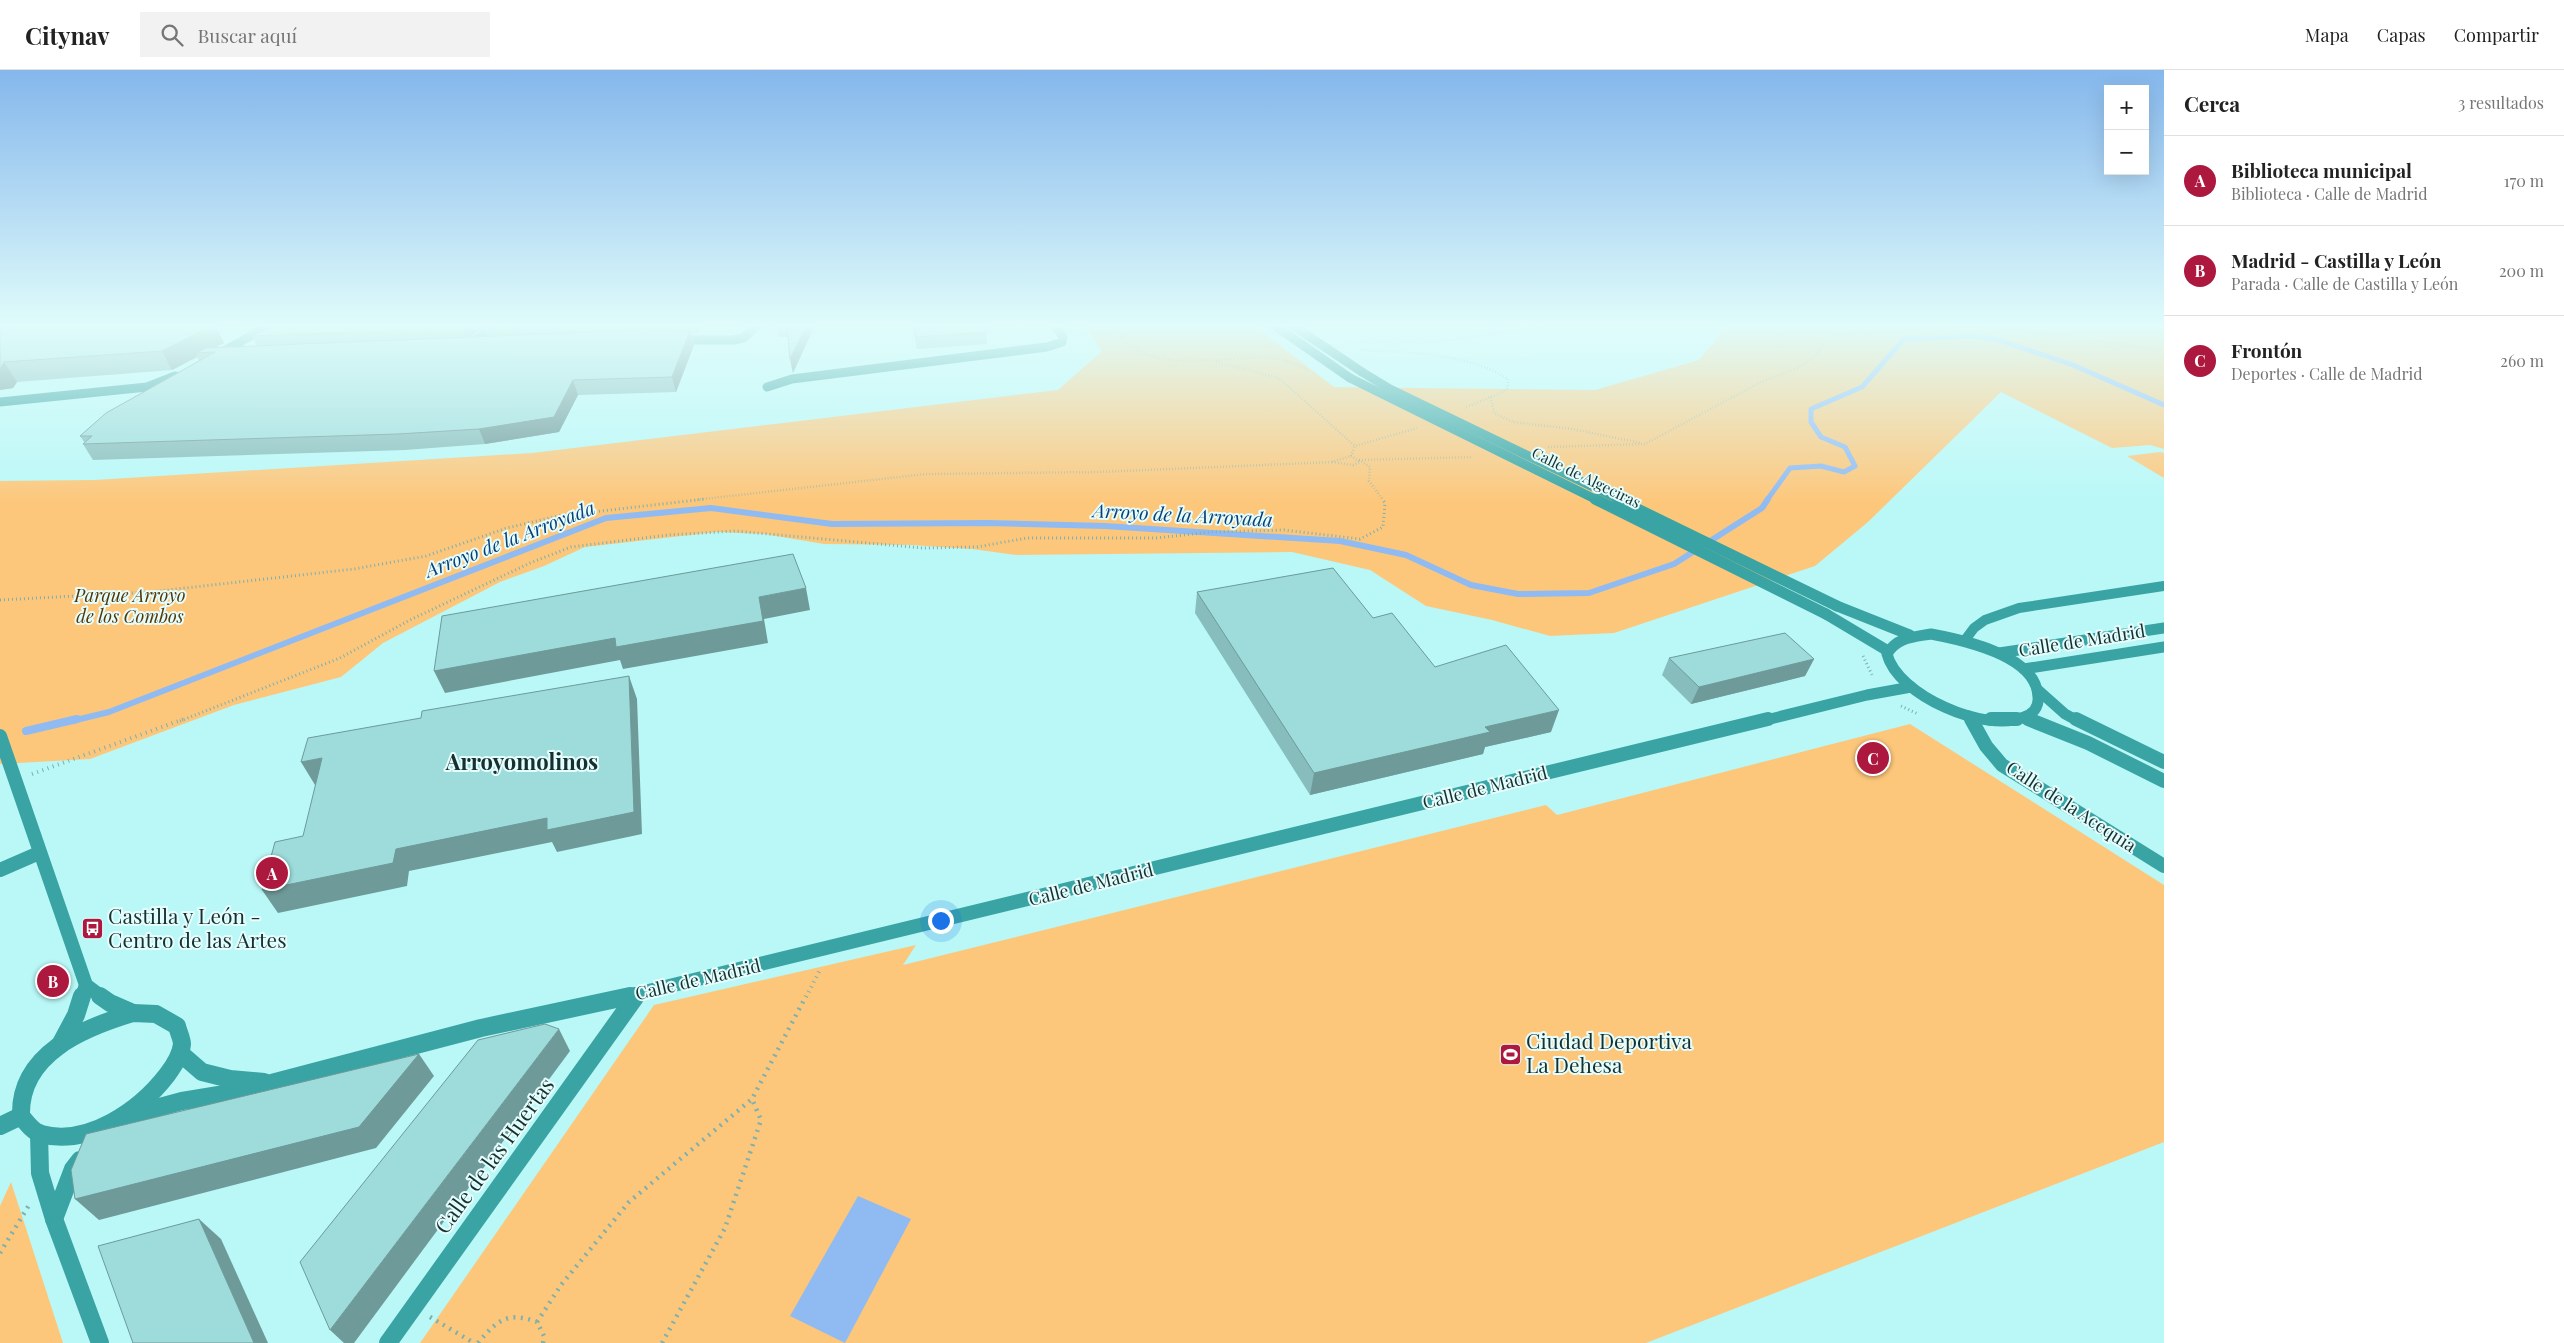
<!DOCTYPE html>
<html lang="es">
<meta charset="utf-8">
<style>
:root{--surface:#fff;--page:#f2f2f2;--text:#222;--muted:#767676;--line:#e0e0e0;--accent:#ac183e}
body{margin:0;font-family:"Playfair Display",serif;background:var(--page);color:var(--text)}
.controls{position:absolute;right:15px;top:15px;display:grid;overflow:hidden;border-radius:0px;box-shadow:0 5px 20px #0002}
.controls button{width:45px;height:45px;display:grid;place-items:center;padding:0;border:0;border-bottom:1px solid var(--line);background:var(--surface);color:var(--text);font:25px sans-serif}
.you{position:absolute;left:940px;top:850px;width:18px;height:18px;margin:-12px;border:4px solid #fff;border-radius:50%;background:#1a73e8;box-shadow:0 0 0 8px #1a73e833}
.badge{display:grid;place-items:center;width:32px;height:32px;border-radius:50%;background:var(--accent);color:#fff;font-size:16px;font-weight:700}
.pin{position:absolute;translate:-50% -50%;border:2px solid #fff;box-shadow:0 1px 5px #0006}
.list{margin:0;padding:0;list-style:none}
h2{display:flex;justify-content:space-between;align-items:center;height:65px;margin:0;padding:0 20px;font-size:21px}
h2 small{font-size:16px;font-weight:400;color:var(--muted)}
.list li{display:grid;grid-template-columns:32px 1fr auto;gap:15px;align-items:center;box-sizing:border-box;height:90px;padding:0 20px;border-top:1px solid var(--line)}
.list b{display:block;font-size:19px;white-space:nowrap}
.list p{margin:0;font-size:16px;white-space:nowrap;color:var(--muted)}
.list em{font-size:16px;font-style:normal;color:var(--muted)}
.icon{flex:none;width:28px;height:28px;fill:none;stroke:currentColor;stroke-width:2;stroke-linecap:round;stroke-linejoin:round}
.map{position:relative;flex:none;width:2164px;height:1273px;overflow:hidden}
header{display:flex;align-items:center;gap:30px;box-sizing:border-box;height:70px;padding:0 25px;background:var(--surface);border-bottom:1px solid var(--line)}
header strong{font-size:24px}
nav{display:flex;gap:28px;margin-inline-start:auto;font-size:18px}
.search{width:350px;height:45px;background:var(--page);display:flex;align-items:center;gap:12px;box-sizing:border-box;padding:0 18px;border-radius:0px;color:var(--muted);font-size:19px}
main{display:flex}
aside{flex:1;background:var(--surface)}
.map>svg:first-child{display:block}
.green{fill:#fdc77b}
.water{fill:#90bbf2}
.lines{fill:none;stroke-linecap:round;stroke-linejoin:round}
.stream-far2{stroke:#90bbf2;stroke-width:5}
.stream-far1{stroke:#90bbf2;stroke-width:6}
.stream{stroke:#90bbf2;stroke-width:8}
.path-far3{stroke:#7eb0af;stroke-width:2.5;stroke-dasharray:0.5 2.5;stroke-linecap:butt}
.path-far2{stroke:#7eb0af;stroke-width:3;stroke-dasharray:1 3;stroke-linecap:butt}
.path-far1{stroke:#7eb0af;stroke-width:4;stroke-dasharray:1 4.5;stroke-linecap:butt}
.path{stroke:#7eb0af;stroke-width:4.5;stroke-dasharray:2 5.5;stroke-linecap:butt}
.service{stroke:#39a4a3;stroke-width:10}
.minor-far3{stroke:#39a4a3;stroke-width:9}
.minor-far2{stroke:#39a4a3;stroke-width:11}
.minor-far1{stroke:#39a4a3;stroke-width:14}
.minor{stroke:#39a4a3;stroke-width:18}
.tertiary-far3{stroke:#39a4a3;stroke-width:9}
.tertiary-far2{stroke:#39a4a3;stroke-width:11}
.tertiary-far1{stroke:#39a4a3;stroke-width:14}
.tertiary{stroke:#39a4a3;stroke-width:18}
.tertiary-bridge-far1{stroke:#39a4a3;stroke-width:9}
.tertiary-bridge{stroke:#39a4a3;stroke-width:11}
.wall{fill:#87bdbc}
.shaded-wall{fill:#6e9a99}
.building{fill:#9ddcdb;stroke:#6e9a99}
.labels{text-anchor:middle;stroke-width:4;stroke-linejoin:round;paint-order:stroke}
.far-street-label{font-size:15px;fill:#16302f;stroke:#e5fdfd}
.park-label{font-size:18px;font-style:italic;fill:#543706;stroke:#e5fdfd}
.street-label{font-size:18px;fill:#16302f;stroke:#e5fdfd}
.water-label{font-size:19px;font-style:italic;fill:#093e76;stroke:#e5fdfd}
.near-poi-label{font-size:21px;fill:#16302f;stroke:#e5fdfd;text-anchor:start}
.near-street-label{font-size:21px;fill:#16302f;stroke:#e5fdfd}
.district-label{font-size:22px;font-weight:bold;fill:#16302f;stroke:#e5fdfd}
</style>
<header>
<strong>Citynav</strong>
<div class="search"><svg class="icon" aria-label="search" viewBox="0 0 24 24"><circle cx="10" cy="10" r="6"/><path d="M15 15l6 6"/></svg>Buscar aquí</div>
<nav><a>Mapa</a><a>Capas</a><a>Compartir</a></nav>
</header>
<main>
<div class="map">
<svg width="2164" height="1273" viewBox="0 0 2164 1273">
<rect width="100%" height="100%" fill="#b9f8f7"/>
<g class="green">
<path d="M1084,255H1253L1334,317L1595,320L1699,290L1728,255H2164V379L2150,375L2112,378L2001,322L1868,452L1815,496L1614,563L1550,566L1492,550L1426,536L1370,500L1292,482L1016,485L972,479L911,475L824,474L764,464L717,462L585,477L544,496L500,512L383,573L341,607L234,635L90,689L0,694V411L95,410L532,383L1058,320L1102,281Z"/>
<path d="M2160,382L2164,383V408L2127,386Z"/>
<path d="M1910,654L2164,815V1072L1646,1273H420L654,935L916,875L903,895L1546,735L1557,745Z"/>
<path d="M11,1112L63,1273H0V1136Z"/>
</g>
<path class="water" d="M858,1126L911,1149L845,1273L790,1246Z"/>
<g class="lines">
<path class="stream-far2" d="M1767,430L1790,398L1821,396L1844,402L1855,396L1845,377L1821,367L1811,352V339L1862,317L1904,269L1973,266L1999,270L2073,295L2164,335"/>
<path class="stream-far1" d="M72,651L109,642L606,448L711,438L832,454L988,453L1105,456L1340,471L1406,485L1471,515L1518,524L1589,523L1674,494L1762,438L1768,429"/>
<path class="stream" d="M26,661L77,649"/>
<g class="path-far3">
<path d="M1116,255C1119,260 1122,267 1126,272C1161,306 1237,282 1280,289C1291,291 1300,296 1309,301"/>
<path d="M1078,265L1118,261L1131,255"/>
<path d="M1349,274L1365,271H1446L1557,255"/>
<path d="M1360,280C1408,283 1466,282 1508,309V318L1503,322L1464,338"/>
<path d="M1216,292L1279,308L1354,375"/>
<path d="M1491,327L1494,343L1513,352L1572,359L1641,373"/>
<path d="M1548,377L1645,374L1761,312L1798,298L1816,286L1826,270L1845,264L1987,255L2164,281"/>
<path d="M1351,386L1355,376L1417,358"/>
<path d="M1351,386L1360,392L1353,395L1332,392Z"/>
<path d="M1359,390L1473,387"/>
<path d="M1359,390L1370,397L1369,411L1383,430"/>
<path d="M694,430L926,404L1100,402L1332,392"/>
</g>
<g class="path-far2">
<path d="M0,530L150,522L354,499L426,486L507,458L558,446L705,429"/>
<path d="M1863,586L1873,607"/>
<path d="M1901,636L1918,644"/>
<path d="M180,651L340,588L410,550L530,493L571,477L668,465L735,461L923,478L977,477L1027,468H1156L1211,462L1284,460L1360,469L1383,457L1385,433L1382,429"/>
</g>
<g class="path-far1">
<path d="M32,704L184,649"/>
<path d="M806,927L821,898"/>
</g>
<g class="path">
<path d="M0,1183L29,1135"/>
<path d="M430,1247L474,1273"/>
<path d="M537,1252L561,1215L629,1132L752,1029L806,926"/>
<path d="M478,1273C497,1250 508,1241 537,1252L544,1266L543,1273"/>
<path d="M662,1273L725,1158L761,1050L752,1029"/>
</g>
<path class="service" d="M1965,570L1974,558L1985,550L2019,538L2164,516"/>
<g class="minor-far3">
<path d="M676,270H733L743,268L758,255"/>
<path d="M470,275L495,255"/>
<path d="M217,285L270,255"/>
<path d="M767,317L792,309L1047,277L1062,272L1063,267L1055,255"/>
<path d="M0,332L147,317L175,306"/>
</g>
<path class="minor-far2" d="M1969,646L1972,651"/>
<g class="minor-far1">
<path d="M1971,649L1986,676L2002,695L2164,796"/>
<path d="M0,666L86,915L102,927"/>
<path d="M0,800L39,783"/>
<path d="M82,927L86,915"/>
<path d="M635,927L636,925"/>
</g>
<g class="minor">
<path d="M100,926L110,933L133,943"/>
<path d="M60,975L76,945L82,926"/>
<path d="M0,1056L21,1046"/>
<path d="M39,1063L40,1103L54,1149L100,1273"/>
<path d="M54,1149L73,1099L80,1090"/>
<path d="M388,1273L636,926"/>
</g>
<g class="tertiary-far3">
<path d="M1274,255L1350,308"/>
<path d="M1292,255L1362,302"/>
</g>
<g class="tertiary-far2">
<path d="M1837,536L1910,565"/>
<path d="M1826,544L1888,581"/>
<path d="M1931,564C1963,570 2037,585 2038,627C2039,637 2033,644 2024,647C1986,664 1897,625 1887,584C1897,567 1914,567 1931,564Z"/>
<path d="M1999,583L2164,558"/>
<path d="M2024,599L2164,577"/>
<path d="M2038,620L2065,644L2078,651"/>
<path d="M2025,648L2031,651"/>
<path d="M1762,651L1867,625L1911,617"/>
</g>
<g class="tertiary-far1">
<path d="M1991,649H2017"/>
<path d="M2028,649L2088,673L2164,711"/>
<path d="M2076,649L2164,692"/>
<path d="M624,927L1768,649"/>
</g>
<g class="tertiary">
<path d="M133,943L156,944L177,956C178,961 182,969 182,974C181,985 173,997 167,1005C140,1040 88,1077 41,1064C33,1062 26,1052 21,1046C19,984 83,958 133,943Z"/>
<path d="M180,983L202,1002L230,1009L264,1012"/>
<path d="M123,1047L182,1031L237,1022L481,958L630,926"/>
</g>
<g class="tertiary-bridge-far1">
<path d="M1362,302L1390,319L1620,430"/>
<path d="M1350,308L1597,430"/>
</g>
<g class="tertiary-bridge">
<path d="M1595,429L1826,544"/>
<path d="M1617,429L1837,536"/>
</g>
</g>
<g class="wall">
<path d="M0,255H215L224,273L215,277L257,276L252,266L487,255L470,267L488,266L484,257L487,255H730L729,256H701L698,263H691L694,275L676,322L578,325L559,362L485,374L405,380L93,390L83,374L85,373L80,366L199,291L197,287L172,300L17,312L13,318L0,320Z"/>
<path d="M777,255H815L793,303L790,289L788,267H779Z"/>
<path d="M912,255H986L987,274L917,279Z"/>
<path d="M1197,522L1373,548L1435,597L1551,662L1485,677L1483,684L1310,725L1195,543Z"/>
<path d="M1669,588L1814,589L1805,606L1691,634L1662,605Z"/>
</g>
<g class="shaded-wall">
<path d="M213,255H215L224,273L205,283H196L197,287L172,300L162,281Z"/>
<path d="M468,255H487L467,269L463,258Z"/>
<path d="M696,255H701V256L698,263Z"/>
<path d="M807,255H815L793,303L790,289Z"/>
<path d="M690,261L694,275L676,322L672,307Z"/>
<path d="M4,292L17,312L13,318L0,320V299Z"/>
<path d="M573,310L578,325L559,362L485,374L479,359Z"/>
<path d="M806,518L810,540L764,549L768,573L623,599L620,590L445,623L434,601L759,527Z"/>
<path d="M1814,589L1805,606L1691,634L1699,617Z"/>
<path d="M629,606L637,629L642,764L557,782L552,772L409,801L407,816L278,843L262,820L396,779Z"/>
<path d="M1559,640L1551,662L1485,677L1483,684L1310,725L1314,703L1485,657Z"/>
<path d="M322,688L336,711L315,715L301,692Z"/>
<path d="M559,959L570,981L354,1273H344L330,1260Z"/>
<path d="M419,984L434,1006L376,1078L99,1150L75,1129Z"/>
<path d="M199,1149L221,1169L268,1273H254Z"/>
</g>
<g class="building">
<path d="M0,255H213L162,281L4,292L0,299Z"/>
<path d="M275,255H468L463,258L252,266Z"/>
<path d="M487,255H540L484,257Z"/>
<path d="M787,255H807L790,289Z"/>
<path d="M913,255H986L987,262L916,267Z"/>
<path d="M640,260L690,261L672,307L573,310L554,347L479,359L398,364L83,374L92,366H80L106,343L215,282L196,283L206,278Z"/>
<path d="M793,484L806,518L759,527L763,551L616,577L615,568L434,601L442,546Z"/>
<path d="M1333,498L1373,548L1392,543L1435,597L1506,575L1559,640L1485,657L1490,662L1314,703L1197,522Z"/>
<path d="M1785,563L1814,589L1699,617L1669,588Z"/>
<path d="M629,606L634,742L547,760V748L396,779L393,793L262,820L275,772L303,766L322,688L301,692L308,668L421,648L422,641Z"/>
<path d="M545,954L559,959L330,1260L300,1192L478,970Z"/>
<path d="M419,984L359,1057L75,1129L71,1100L86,1064Z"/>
<path d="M199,1149L254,1273H133L98,1176Z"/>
</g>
<linearGradient id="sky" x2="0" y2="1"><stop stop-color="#85b7ec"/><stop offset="0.59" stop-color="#e0fcfb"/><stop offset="1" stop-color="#e0fcfb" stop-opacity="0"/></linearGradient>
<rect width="2164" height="433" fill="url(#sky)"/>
<defs>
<symbol id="bus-square" viewBox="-11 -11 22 22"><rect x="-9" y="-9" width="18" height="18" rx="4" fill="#ac183e" stroke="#e5fdfd"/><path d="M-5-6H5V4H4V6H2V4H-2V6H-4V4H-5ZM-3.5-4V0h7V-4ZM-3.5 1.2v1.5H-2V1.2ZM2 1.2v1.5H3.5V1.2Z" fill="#fff"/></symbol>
<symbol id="stadium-square" viewBox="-11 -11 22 22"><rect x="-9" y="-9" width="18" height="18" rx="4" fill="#ac183e" stroke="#e5fdfd"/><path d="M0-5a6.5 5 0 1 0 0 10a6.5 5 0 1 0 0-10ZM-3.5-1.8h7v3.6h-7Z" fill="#fff"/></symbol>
</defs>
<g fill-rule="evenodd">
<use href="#bus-square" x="80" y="846" width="25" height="25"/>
<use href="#stadium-square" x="1498" y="972" width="25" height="25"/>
</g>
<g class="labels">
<g class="far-street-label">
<text transform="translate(1586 408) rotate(26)" y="5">Calle de Algeciras</text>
</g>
<g class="park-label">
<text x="130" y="532">Parque Arroyo<tspan x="130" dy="21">de los Combos</tspan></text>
</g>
<g class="street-label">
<text transform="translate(2082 571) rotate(-9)" y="6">Calle de Madrid</text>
<text transform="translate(1485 718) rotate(-14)" y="6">Calle de Madrid</text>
<text transform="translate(2071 737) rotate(33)" y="6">Calle de la Acequia</text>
<text transform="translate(1091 815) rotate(-14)" y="6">Calle de Madrid</text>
<text transform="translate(698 910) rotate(-13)" y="6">Calle de Madrid</text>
</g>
<g class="water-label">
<text transform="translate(1183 445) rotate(3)" y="7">Arroyo de la Arroyada</text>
<text transform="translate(510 469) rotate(-21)" y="7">Arroyo de la Arroyada</text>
</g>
<g class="near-poi-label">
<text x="108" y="854">Castilla y León -<tspan x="108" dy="24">Centro de las Artes</tspan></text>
<text x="1526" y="979">Ciudad Deportiva<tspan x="1526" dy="24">La Dehesa</tspan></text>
</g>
<g class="near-street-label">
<text transform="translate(495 1086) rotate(-54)" y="7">Calle de las Huertas</text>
</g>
<g class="district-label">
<text x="522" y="700">Arroyomolinos</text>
</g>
</g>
</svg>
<div class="controls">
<button>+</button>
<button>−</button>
</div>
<div class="you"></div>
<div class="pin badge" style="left:272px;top:803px">A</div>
<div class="pin badge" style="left:53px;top:911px">B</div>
<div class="pin badge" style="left:1873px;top:688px">C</div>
</div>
<aside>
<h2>Cerca<small>3 resultados</small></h2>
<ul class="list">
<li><span class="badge">A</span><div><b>Biblioteca municipal</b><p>Biblioteca · Calle de Madrid</p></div><em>170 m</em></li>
<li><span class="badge">B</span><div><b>Madrid - Castilla y León</b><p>Parada · Calle de Castilla y León</p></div><em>200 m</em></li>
<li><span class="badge">C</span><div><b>Frontón</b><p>Deportes · Calle de Madrid</p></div><em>260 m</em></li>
</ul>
</aside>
</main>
